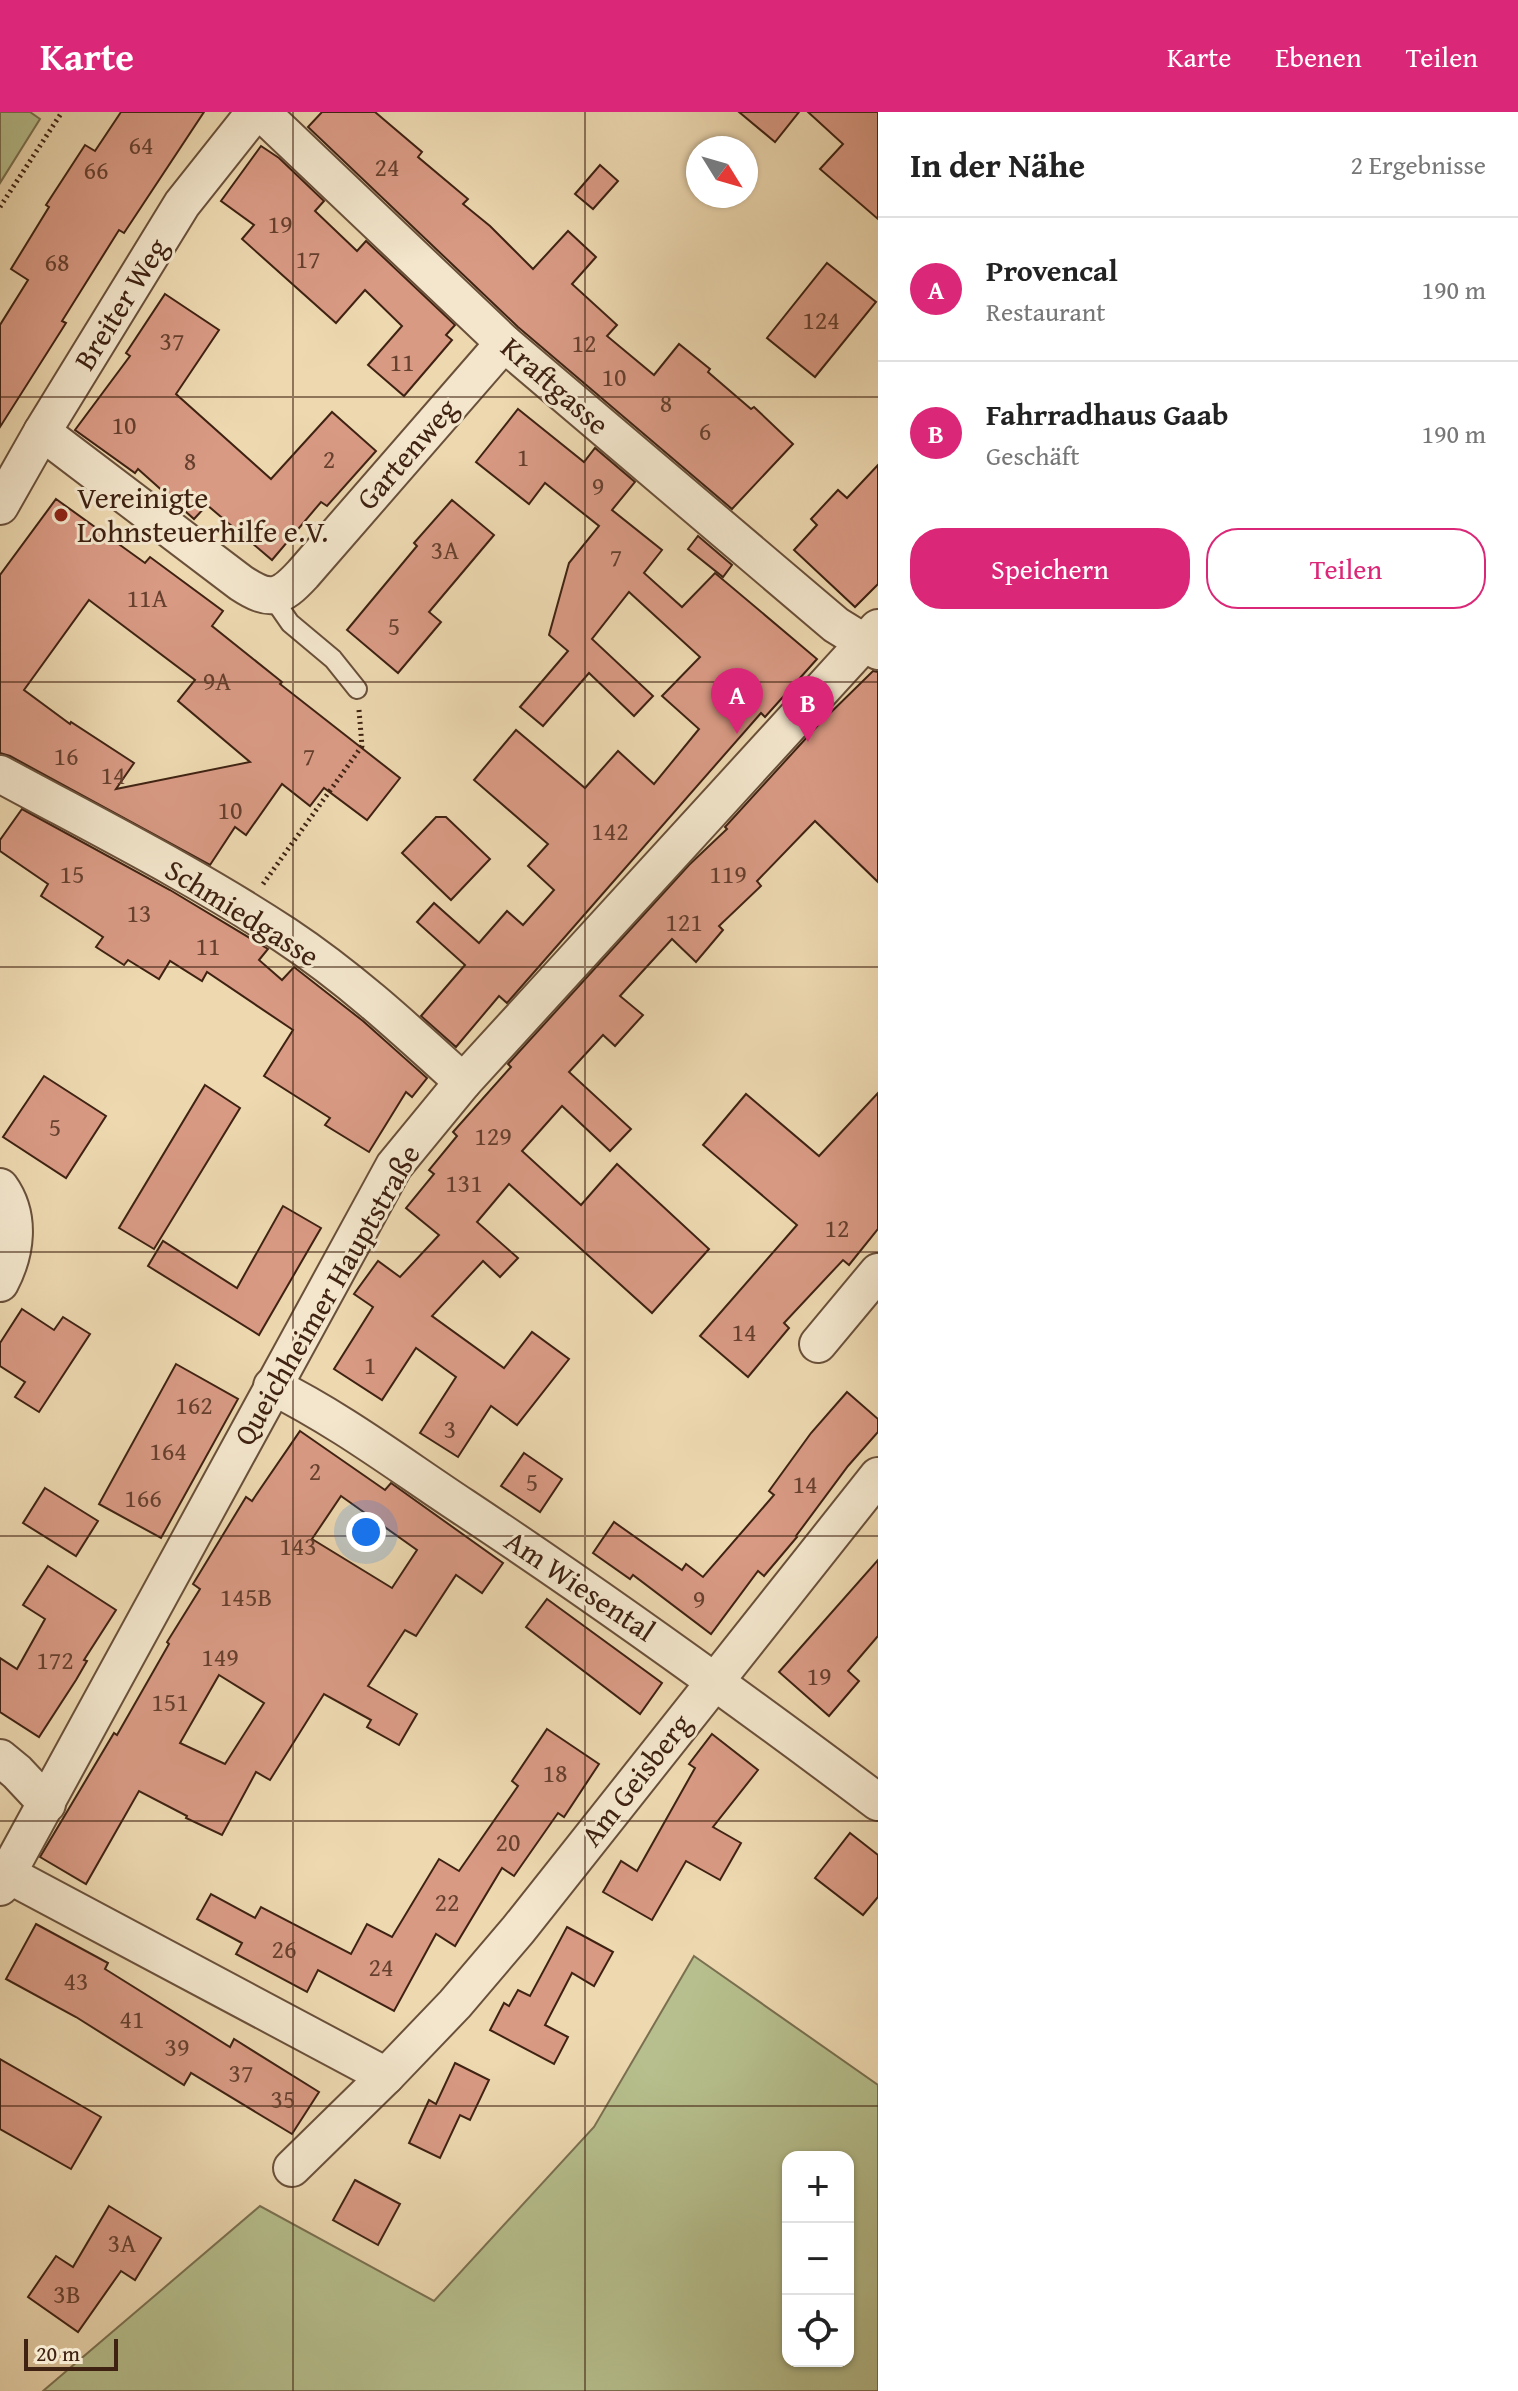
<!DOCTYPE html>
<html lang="de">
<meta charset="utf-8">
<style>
:root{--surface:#fff;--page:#f2f2f2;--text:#222;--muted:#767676;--line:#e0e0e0;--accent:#db2777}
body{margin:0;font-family:"Gentium Book Plus",serif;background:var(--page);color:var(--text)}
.controls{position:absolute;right:24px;bottom:24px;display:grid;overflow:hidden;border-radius:16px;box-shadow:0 2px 6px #0004}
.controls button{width:72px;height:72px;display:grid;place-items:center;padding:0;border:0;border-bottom:2px solid var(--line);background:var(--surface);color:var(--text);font:40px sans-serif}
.compass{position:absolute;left:686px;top:24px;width:72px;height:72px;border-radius:50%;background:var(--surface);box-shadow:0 2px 6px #0004;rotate:127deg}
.scale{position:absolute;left:24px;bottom:20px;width:94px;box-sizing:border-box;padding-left:8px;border:4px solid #3f2212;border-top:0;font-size:22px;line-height:28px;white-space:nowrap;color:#3f2212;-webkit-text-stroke:6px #f3e6cc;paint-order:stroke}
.you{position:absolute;left:366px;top:1420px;width:28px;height:28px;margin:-20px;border:6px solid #fff;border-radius:50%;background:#1a73e8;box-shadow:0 0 0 12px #1a73e833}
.badge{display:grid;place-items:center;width:52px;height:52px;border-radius:50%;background:var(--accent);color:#fff;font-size:26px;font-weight:700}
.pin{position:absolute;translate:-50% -66px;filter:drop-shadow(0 2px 4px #0008)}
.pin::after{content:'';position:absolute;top:42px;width:28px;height:24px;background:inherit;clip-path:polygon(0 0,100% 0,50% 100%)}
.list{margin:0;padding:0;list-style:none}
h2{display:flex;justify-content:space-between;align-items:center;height:104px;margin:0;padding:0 32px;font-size:34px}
h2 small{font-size:26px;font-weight:400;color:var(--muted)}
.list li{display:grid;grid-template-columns:52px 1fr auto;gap:24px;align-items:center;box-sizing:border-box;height:144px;padding:0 32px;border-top:2px solid var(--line)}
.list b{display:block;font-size:30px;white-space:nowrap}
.list p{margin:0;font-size:26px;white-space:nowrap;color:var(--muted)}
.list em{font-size:26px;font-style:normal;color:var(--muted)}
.actions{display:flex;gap:16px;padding:24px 32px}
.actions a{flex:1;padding:18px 0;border:2px solid var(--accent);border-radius:32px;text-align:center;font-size:28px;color:var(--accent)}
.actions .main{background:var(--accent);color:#fff}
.icon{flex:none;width:44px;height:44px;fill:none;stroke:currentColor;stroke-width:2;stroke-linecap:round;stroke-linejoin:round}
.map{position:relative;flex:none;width:878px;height:2279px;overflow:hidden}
header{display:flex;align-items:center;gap:48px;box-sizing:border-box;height:112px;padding:0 40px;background:var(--accent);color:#fff}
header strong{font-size:38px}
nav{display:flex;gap:44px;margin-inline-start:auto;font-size:28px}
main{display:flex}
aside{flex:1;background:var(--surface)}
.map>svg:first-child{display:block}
.green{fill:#b6bf8d;stroke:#7a7050;stroke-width:2;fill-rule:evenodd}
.building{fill:#d99a84;stroke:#3f2212;stroke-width:2;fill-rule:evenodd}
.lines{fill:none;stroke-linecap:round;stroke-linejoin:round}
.service-casing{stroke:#6a503a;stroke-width:22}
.minor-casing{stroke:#6a503a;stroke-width:40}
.path{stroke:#3f2212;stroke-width:5;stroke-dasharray:2 4;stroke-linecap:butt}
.service{stroke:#f3e6cc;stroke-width:18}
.minor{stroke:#f3e6cc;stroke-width:36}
.grid{fill:none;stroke:#3f2212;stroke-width:2;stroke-opacity:0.55}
.poi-dot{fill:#8f2418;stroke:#f3e6cc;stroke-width:3}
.labels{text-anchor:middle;stroke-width:6;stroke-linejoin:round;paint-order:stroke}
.number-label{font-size:26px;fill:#66402e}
.street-label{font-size:30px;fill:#3f2212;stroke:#f3e6cc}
.poi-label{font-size:30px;fill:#3f2212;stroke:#f3e6cc;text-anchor:start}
</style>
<header>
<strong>Karte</strong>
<nav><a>Karte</a><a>Ebenen</a><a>Teilen</a></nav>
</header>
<main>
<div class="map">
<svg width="878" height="2279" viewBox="0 0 878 2279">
<rect width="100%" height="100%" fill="#edd8b0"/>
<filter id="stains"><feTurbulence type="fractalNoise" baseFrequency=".0025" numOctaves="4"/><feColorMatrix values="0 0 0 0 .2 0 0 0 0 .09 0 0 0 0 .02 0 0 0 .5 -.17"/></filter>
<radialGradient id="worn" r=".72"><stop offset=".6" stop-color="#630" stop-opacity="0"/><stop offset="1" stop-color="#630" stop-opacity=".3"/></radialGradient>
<g class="green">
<path d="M0,0H30L40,7L0,71Z"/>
<path d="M694,1844L878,1973V2279H43L260,2094L434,2189L594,2015ZM848,2045V2249H788V2045Z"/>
</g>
<g class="building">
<path d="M121,0H204L124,121L119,118L62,209L66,211L0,315V213L28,168L11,157L49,95L46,93L85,33L95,39Z"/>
<path d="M322,0H375L422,40L418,45L468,87L463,92L490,114L533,157L568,119L596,145L572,172L617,213L607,224L654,263L679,232L710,257L708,260L751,297L754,295L793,332L732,397L518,215L308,15Z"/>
<path d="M739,0H799L775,30Z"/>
<path d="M808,0H878V107L820,57L843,32Z"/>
<path d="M261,34L279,46L324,89L315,99L357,139L366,129L455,213L446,223L452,228L404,284L368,253L402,214L365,178L336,211L242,127L254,113L221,89Z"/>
<path d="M600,53L618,69L593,97L575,82Z"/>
<path d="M827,151L876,190L815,265L767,226Z"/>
<path d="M165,182L219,218L176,282L271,367L332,300L376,339L327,394L321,390L272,448L207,393L194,407L138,357L135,361L75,318L130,244L126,241Z"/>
<path d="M518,297L584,350L595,336L635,370L612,398L662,438L644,461L682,495L715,461L817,547L765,605L761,601L507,891L499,884L456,935L421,904L465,853L417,810L434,791L479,831L507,799L523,813L554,778L528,754L548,732L474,668L516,618L585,676L618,639L654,672L699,617L662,584L700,545L629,480L592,527L653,584L634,604L589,561L543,614L520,595L568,539L549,523L569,451L599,414L545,371L529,392L476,350Z"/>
<path d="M878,353V472L855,495L794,438L817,413L811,407L838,378L847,386Z"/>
<path d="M56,387L145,451L150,445L223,499L212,514L282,570L280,572L400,666L367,708L324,676L310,694L282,672L246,723L235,715L210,753L10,644L0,641V463ZM89,488L195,568L178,589L250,650L116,677L134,651L71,610L70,612L24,578Z"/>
<path d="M452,388L494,423L429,500L441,510L398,561L347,518L417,434L414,431Z"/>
<path d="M698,424L732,453L723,465L688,437Z"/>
<path d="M873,559L878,560V770L815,709L757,769L761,774L719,814L723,818L696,850L672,827L620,884L643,903L615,934L603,923L569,960L631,1017L610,1039L562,994L522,1039L581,1093L617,1052L709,1137L652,1201L509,1072L477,1110L518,1146L500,1165L483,1149L432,1204L504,1256L532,1220L569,1247L517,1313L491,1294L458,1345L420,1321L456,1265L416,1236L382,1288L334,1257L373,1195L354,1182L378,1149L400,1165L439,1123L406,1096L434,1062L429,1058L457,1024L453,1020L511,955L508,952L689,753L727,717L725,715L819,612Z"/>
<path d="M22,697L170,778L268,837L259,848L282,868L294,855L363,909L427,966L412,985L406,980L369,1040L325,1013L330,1006L264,964L293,918L207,860L202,869L170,849L159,867L128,848L124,853L96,835L103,825L41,784L48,772L0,739V728Z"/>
<path d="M436,705H446L490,747L451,788L402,741Z"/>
<path d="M44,964L106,1004L66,1066L3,1025Z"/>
<path d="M205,973L240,996L154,1137L119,1116Z"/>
<path d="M878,981V1117L849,1153L843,1148L784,1211L789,1216L748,1265L700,1224L797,1113L703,1033L746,982L819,1044Z"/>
<path d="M283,1094L321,1116L259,1223L148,1154L163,1129L237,1176Z"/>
<path d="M22,1197L54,1218L63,1205L90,1222L39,1300L15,1285L25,1270L0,1254V1231Z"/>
<path d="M176,1252L238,1287L161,1426L99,1392Z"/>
<path d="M847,1280L878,1307V1320L848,1354L796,1424L797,1425L764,1464L758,1459L711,1522L633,1463L630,1467L593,1441L614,1410L682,1458L686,1452L703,1465L774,1383L769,1379L811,1321Z"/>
<path d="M300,1319L385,1378L391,1371L503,1451L482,1481L456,1463L416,1524L405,1518L368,1574L417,1602L399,1633L367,1615L371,1608L324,1582L270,1668L256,1660L222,1723L186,1706L187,1704L139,1679L86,1772L40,1745L114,1621L117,1623L169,1532L167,1530L200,1477L193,1472L221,1426L246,1385L252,1389ZM341,1384L417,1438L392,1476L312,1427ZM219,1563L264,1591L225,1652L180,1631Z"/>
<path d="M524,1341L562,1367L540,1400L501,1374Z"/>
<path d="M45,1376L98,1409L76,1444L23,1411Z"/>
<path d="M878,1448V1524L848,1559L859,1569L829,1604L779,1560Z"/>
<path d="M48,1454L116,1498L84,1548L87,1549L76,1568L39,1625L0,1600V1546L17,1557L45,1507L23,1493Z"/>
<path d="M547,1487L662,1571L640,1602L526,1515Z"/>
<path d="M547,1617L599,1652L564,1705L558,1701L514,1764L502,1756L455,1834L436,1822L394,1899L318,1858L307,1880L236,1842L242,1831L197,1807L211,1782L255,1806L261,1795L351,1842L367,1812L392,1825L439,1747L459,1759L518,1674L512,1669Z"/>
<path d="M712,1622L758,1658L713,1715L741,1731L720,1768L686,1749L652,1808L603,1780L621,1749L637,1759L695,1656L689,1652Z"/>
<path d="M850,1721L878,1743V1785L863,1803L815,1766Z"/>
<path d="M36,1812L108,1851L105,1857L230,1935L234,1927L319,1980L292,2022L191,1961L184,1973L76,1905L6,1867Z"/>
<path d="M567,1815L613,1840L594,1874L572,1861L545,1913L568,1925L554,1952L490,1918L504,1891L509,1894L518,1878L530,1884Z"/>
<path d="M0,1947L101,2005L71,2057L0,2017Z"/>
<path d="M455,1951L489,1968L470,2008L460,2003L440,2046L409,2031L429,1988L436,1992Z"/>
<path d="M355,2068L400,2092L378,2133L333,2108Z"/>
<path d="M109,2094L161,2126L135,2168L121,2159L78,2220L28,2185L56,2144L73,2155Z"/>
</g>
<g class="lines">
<defs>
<path id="service" d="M272,485L290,511L333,547L357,577"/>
<g id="minor">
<path d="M261,0L504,231L836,513L878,539"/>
<path d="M42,320L241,471C270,490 280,487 303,462L504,231"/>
<path d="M0,394L42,320L182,92L255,0"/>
<path d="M0,662C96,714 194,763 285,823C350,866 406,918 463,970"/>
<path d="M0,1075C21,1104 16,1141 0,1171"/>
<path d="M818,1232L878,1160"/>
<path d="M272,1274C339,1307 400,1353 462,1394C604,1488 742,1588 878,1690"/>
<path d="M0,1646L17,1660L47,1692"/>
<path d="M7,1762L386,1964L455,1892L518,1818L878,1364"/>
<path d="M0,1775L394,1054L463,970L878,516"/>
<path d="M292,2056L386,1964"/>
</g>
</defs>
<use href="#service" class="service-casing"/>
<use href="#minor" class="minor-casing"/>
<g class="path">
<path d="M0,95L62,0"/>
<path d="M263,772L362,634L359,598"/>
</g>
<use href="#service" class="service"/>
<use href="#minor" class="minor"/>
</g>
<path class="grid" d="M293,0V2279M585,0V2279M0,285H878M0,570H878M0,855H878M0,1140H878M0,1424H878M0,1709H878M0,1994H878"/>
<circle class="poi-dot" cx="61" cy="403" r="8"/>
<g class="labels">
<g class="number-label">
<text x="141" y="42">64</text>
<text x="387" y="64">24</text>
<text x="96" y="67">66</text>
<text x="280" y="121">19</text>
<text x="308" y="156">17</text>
<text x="57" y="159">68</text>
<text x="821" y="217">124</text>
<text x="172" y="238">37</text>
<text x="584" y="240">12</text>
<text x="402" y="259">11</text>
<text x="614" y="274">10</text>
<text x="666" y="300">8</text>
<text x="124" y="322">10</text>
<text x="705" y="328">6</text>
<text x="523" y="354">1</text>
<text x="329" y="356">2</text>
<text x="190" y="358">8</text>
<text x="598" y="383">9</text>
<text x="445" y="447">3A</text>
<text x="616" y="454">7</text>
<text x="147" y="495">11A</text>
<text x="394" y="523">5</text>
<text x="217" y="578">9A</text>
<text x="66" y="653">16</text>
<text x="309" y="653">7</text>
<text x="113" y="672">14</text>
<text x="230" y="707">10</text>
<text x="610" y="728">142</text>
<text x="72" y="771">15</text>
<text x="728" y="771">119</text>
<text x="139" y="810">13</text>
<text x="684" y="819">121</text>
<text x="208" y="843">11</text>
<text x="55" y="1024">5</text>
<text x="493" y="1033">129</text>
<text x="464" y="1080">131</text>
<text x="837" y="1125">12</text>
<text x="744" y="1229">14</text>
<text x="370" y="1262">1</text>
<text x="194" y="1302">162</text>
<text x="450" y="1326">3</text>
<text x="168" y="1348">164</text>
<text x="315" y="1368">2</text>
<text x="532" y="1379">5</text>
<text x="805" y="1381">14</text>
<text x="143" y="1395">166</text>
<text x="298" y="1443">143</text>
<text x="246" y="1494">145B</text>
<text x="699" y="1496">9</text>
<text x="220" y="1554">149</text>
<text x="55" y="1557">172</text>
<text x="819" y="1573">19</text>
<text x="170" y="1599">151</text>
<text x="555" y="1670">18</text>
<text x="508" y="1739">20</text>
<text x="447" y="1799">22</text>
<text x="284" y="1846">26</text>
<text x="381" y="1864">24</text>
<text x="76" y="1878">43</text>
<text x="132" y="1916">41</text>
<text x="177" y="1944">39</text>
<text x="241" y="1970">37</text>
<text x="283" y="1996">35</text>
<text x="122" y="2140">3A</text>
<text x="67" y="2191">3B</text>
</g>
<g class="street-label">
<text transform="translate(121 192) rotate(-58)" y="10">Breiter Weg</text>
<text transform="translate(555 274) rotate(41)" y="10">Kraftgasse</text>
<text transform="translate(407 342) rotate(-49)" y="10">Gartenweg</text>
<text transform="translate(242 801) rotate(32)" y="10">Schmiedgasse</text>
<text transform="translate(327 1183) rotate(-60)" y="10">Queichheimer Hauptstraße</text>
<text transform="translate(580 1474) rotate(34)" y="10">Am Wiesental</text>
<text transform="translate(636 1668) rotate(-52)" y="10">Am Geisberg</text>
</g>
<g class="poi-label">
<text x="77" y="396">Vereinigte<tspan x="77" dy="34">Lohnsteuerhilfe e.V.</tspan></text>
</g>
</g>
<rect width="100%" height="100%" filter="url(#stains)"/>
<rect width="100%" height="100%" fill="url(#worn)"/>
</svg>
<div class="controls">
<button>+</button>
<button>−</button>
<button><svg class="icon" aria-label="locate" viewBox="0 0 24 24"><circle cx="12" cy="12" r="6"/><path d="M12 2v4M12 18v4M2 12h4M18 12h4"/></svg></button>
</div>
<svg class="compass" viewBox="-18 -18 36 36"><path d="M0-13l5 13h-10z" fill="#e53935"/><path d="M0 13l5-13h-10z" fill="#767676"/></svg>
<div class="scale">20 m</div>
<div class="you"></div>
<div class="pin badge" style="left:737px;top:622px">A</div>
<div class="pin badge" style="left:808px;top:630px">B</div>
</div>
<aside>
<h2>In der Nähe<small>2 Ergebnisse</small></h2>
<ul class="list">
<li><span class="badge">A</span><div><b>Provencal</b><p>Restaurant</p></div><em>190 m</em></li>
<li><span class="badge">B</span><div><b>Fahrradhaus Gaab</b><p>Geschäft</p></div><em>190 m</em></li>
</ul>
<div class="actions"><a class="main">Speichern</a><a>Teilen</a></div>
</aside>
</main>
